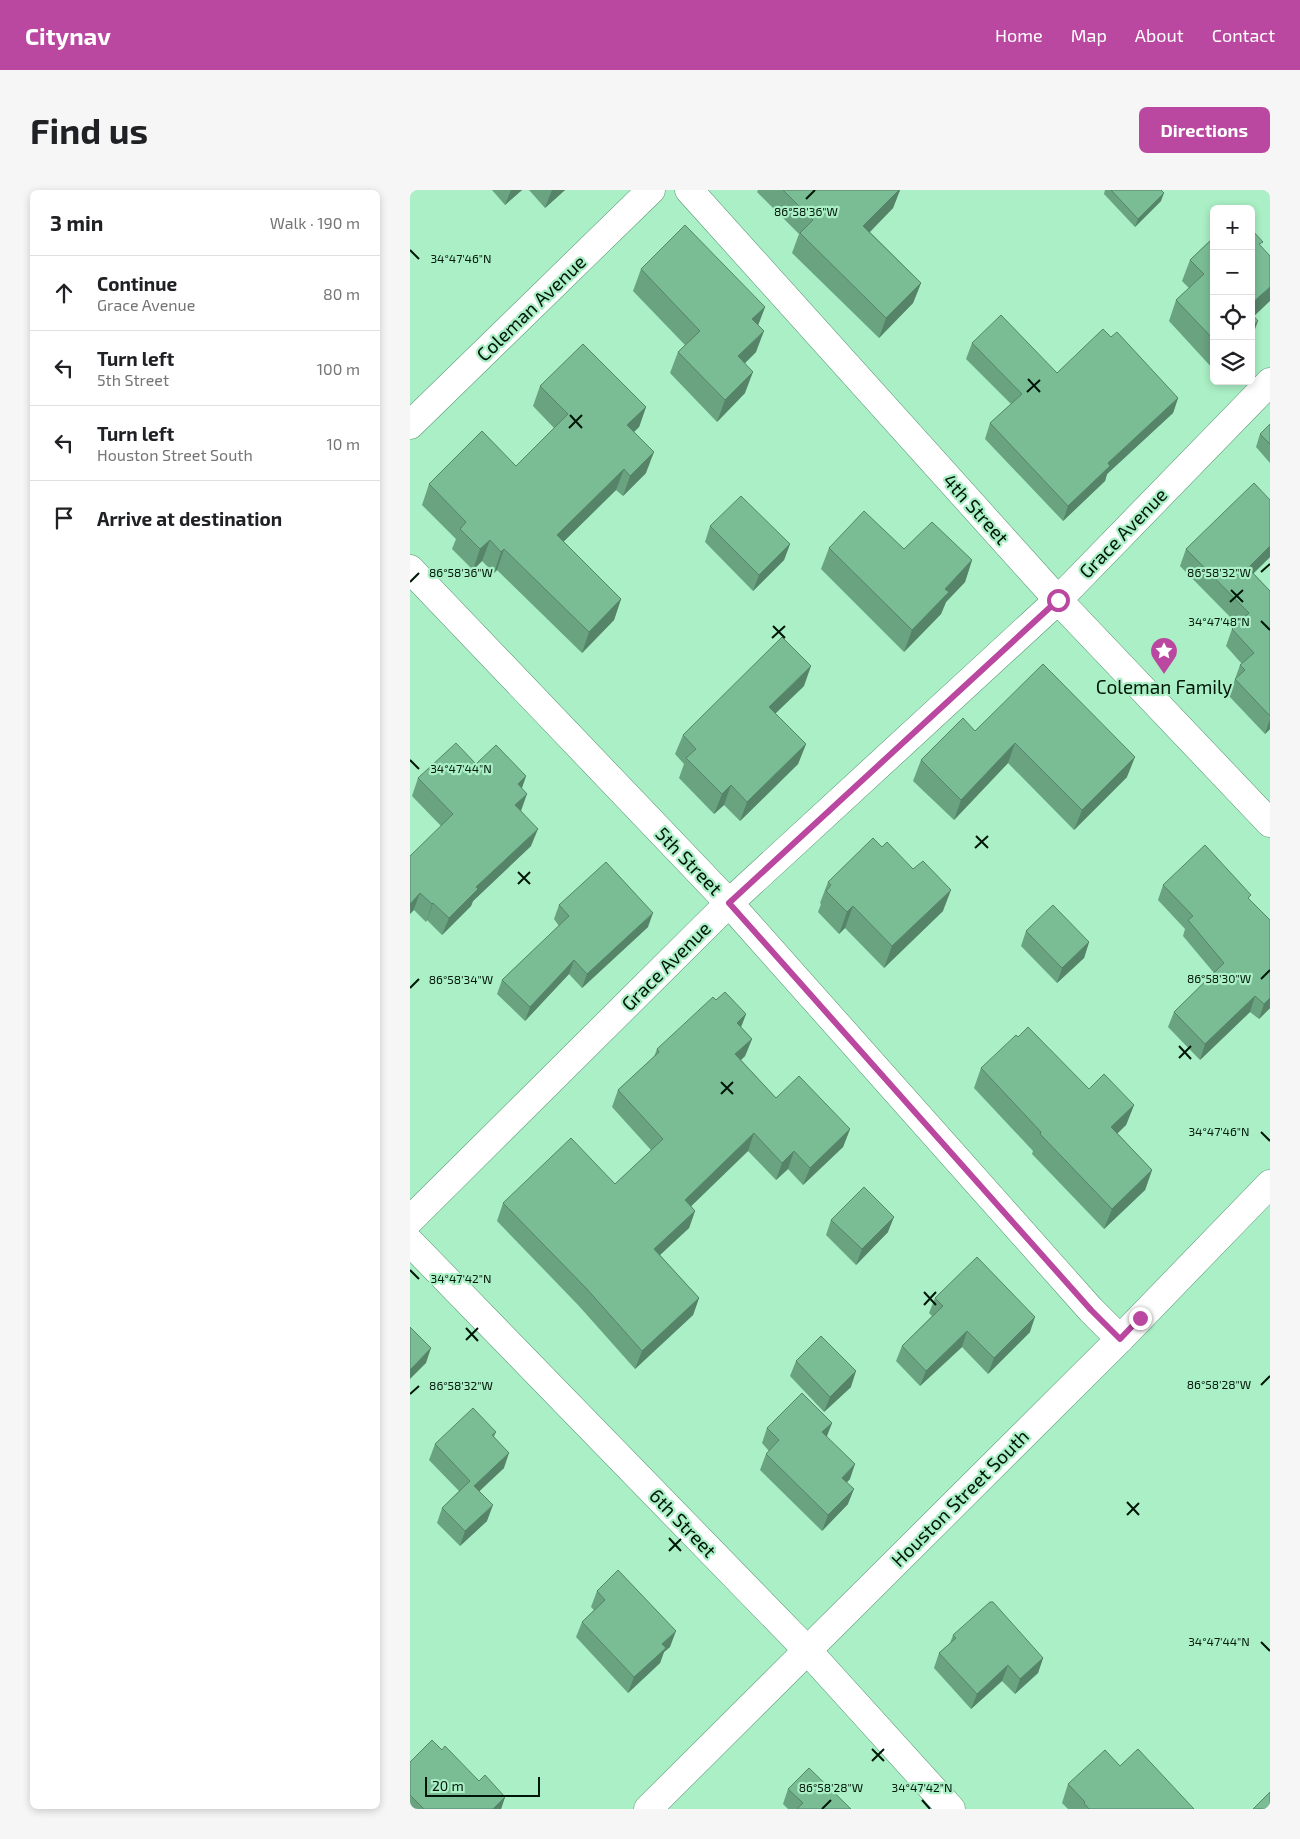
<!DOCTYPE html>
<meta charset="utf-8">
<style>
:root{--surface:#fff;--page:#f6f6f6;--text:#202124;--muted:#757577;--line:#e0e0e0;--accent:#ba47a0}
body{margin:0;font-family:"Exo 2",sans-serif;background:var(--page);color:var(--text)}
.controls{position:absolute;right:15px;top:15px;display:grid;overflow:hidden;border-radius:8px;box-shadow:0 2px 8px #0003}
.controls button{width:45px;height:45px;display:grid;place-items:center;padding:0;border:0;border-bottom:1px solid var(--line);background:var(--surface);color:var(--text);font:25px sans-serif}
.scale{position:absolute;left:15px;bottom:12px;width:115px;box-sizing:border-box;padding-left:5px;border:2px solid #001608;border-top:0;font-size:14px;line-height:18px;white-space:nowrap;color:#001608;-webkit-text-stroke:4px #aaefc5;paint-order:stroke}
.stop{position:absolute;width:15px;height:15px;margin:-11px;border:4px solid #ba47a0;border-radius:50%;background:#fff}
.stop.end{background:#ba47a0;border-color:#fff;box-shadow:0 1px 5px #0008}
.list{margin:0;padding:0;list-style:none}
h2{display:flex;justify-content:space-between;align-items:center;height:65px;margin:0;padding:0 20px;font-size:21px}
h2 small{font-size:16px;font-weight:400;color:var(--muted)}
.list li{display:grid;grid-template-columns:32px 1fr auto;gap:15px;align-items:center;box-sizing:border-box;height:75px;padding:0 20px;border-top:1px solid var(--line)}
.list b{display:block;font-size:19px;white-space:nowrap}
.list p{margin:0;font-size:16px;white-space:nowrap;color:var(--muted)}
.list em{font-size:16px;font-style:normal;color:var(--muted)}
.icon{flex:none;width:28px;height:28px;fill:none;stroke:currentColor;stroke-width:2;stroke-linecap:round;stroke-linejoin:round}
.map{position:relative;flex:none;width:860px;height:1619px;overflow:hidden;border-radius:8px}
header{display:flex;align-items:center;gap:30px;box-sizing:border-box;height:70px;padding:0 25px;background:var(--accent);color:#fff}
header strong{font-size:24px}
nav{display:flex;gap:28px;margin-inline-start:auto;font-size:18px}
.intro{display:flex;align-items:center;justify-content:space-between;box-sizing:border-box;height:120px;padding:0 30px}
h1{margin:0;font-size:35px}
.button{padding:12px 22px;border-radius:8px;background:var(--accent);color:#fff;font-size:18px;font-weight:700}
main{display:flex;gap:30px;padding:0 30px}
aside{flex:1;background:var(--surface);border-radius:8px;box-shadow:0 2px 8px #0003}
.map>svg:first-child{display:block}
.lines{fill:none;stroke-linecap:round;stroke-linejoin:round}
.minor-casing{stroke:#539570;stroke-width:29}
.tertiary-casing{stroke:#539570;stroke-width:29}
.minor{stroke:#fff;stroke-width:28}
.tertiary{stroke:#fff;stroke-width:28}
.wall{fill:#69a380}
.shaded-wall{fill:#558468}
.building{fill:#7abd95;stroke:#558468}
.route{stroke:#ba47a0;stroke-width:6}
.ticks{fill:none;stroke:#001608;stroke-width:2}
.labels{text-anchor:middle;stroke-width:4.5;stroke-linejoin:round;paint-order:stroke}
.street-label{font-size:19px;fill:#001608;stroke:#aaefc5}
.poi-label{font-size:19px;fill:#001608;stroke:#aaefc5}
.ticks-label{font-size:12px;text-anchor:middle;fill:#001608;stroke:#aaefc5;stroke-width:4.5;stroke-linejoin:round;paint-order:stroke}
</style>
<header>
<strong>Citynav</strong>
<nav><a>Home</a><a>Map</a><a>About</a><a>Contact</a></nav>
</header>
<div class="intro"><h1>Find us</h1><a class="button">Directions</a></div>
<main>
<aside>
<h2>3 min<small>Walk · 190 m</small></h2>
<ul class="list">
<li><svg class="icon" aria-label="ahead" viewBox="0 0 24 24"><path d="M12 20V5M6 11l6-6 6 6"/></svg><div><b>Continue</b><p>Grace Avenue</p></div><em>80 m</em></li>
<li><svg class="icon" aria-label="left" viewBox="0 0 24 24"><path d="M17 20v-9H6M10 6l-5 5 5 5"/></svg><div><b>Turn left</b><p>5th Street</p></div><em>100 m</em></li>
<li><svg class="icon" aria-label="left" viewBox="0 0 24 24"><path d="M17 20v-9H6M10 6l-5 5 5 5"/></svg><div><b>Turn left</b><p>Houston Street South</p></div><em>10 m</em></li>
<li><svg class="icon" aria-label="arrive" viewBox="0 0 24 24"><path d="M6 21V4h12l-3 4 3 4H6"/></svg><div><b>Arrive at destination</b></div></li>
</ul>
</aside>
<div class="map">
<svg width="860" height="1619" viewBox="0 0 860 1619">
<rect width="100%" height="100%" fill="#aaefc5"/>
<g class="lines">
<defs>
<g id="minor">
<path d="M279,0L648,410L860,633"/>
<path d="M0,235L241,0"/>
<path d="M0,379L319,713L681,1120L710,1149"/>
<path d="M0,1030L319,713L648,410L860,192"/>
<path d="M0,1052L397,1460L541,1619"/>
</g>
<path id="tertiary" d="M238,1619L710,1149L860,994"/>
</defs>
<use href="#minor" class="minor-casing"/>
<use href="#tertiary" class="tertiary-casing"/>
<use href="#minor" class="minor"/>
<use href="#tertiary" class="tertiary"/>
</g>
<g class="wall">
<path d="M82,0H112L95,15Z"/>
<path d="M119,0H155L135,18Z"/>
<path d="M348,0H490L483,18L460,42L511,93L503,113L469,148L382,63L389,44L347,2Z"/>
<path d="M695,0H751V11L725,37L694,4Z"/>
<path d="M804,47V180L759,131L766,110L779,98L772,91L780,70Z"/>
<path d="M231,79L355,117L348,135L346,162L335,173V203L307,232L260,183L268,162L275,155L223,101Z"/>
<path d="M701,147L768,208L763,223L697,284L695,291L653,331L575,249L580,233L601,214L556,169L562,153L647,183Z"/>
<path d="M130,196L236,217L229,237L224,242L236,283L213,306L206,300L153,352L211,409L204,430L172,463L87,380L84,383L72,371L63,380L42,359L46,349L12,315L19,294L106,276L144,238L123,216Z"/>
<path d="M860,234V273L846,257L850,244Z"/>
<path d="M860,310V367L843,383L860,401V539L855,544L819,506L830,475L832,474L816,456L822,439L827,434L770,376L776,359Z"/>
<path d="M300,336L380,354L374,370L343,401L295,352Z"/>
<path d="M419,358L494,359L562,370L555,392L536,412L531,424L494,462L411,379Z"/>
<path d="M394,496L365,524L396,554L388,574L330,631L314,615L304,624L269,588L274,574L265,564L273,545Z"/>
<path d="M565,541L717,587L664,640L598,573L544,630L503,591L511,570Z"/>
<path d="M66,574L116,586L112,598L111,621L121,656L63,711L61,716L32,745L17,730L16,732L4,720L31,636L2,606L8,588Z"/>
<path d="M418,692L533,721L474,778L435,738L429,744L408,722L411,714L410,713Z"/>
<path d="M753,695L840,710L860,818L849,829L840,822L790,870L758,837L764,822L804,783L773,746L775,739L748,710Z"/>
<path d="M149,715L238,737L172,798L159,784L115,831L87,804L92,790L149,736L144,729Z"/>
<path d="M616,741L679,752L674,768L647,793L611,756Z"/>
<path d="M306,810L336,824L331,837L342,849L335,866L331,870L366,908L440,939L433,957L393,995L378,979L366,990L338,961L281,1016L285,1021L279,1038L250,1065L289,1108L283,1125L225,1179L169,1116L87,1031L93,1013L205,994L241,960L202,917L208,900L244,867L247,859Z"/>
<path d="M571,878L679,899L724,915L716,935L707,943L742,980L735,1000L694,1039L622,964L623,961L564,898Z"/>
<path d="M421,1030L478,1042L446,1075L416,1045Z"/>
<path d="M525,1108L620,1142L578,1184L552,1157L510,1196L486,1171L492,1156L522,1126L519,1123Z"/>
<path d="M386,1171L441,1197L414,1222L380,1186Z"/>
<path d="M422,1233L417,1246L440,1289L437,1292L438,1314L412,1341L350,1280L356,1264L359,1261L352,1253L357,1238Z"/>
<path d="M86,1242L84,1247L94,1278L69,1301L77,1331L50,1356L27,1333L32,1318L49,1301L19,1270L25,1254Z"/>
<path d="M187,1401L260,1457L254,1462L250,1473L218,1503L166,1447L172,1432L184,1420L181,1417Z"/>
<path d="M543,1445L633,1468L628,1483L605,1504L592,1491L561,1519L524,1478L529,1463L540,1453Z"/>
<path d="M32,1560L69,1591L95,1607L91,1619H0V1572Z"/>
<path d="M710,1576L784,1619H658L652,1613L658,1594Z"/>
<path d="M378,1599L441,1619H378L373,1614Z"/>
</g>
<g class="shaded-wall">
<path d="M101,0H112L95,15Z"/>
<path d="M142,0H155L135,18Z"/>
<path d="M489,0H490L483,18L446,56L453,36Z"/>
<path d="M754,3L751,11L725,37L728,29Z"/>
<path d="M511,93L503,113L469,148L476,128Z"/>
<path d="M860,97V111L841,129V114Z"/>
<path d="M355,117L347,138L342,129Z"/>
<path d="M848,131L841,150V137Z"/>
<path d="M354,141L346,162L320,188L328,166Z"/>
<path d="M343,182L335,203L307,232L315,210Z"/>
<path d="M768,208L763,223L697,284L695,291L653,331L658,316L698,273Z"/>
<path d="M236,217L229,237L209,256L217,235Z"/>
<path d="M244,262L236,283L213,306L220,286Z"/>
<path d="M214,279L206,300L139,366L147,345Z"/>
<path d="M80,350L72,371L63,380L70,359Z"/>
<path d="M380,354L374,370L343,401L349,385Z"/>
<path d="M860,356V367L832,395L838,378Z"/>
<path d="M94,359L87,380L84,383L91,362Z"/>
<path d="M562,370L555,392L536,412L531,424L494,462L502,440L535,399Z"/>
<path d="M211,409L204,430L172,463L179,442Z"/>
<path d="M401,476L394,496L351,537L359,517Z"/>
<path d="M860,529V539L855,544Z"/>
<path d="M605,553L598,573L544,630L551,610Z"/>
<path d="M396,554L388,574L330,631L337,612Z"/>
<path d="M725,567L717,587L664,640L672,620Z"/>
<path d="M116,586L110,603L108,594Z"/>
<path d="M321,595L314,615L304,624L312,604Z"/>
<path d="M117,604L111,621L105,615Z"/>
<path d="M128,639L121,656L63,711L61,716L32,745L39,728L66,697Z"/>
<path d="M541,700L533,721L474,778L482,756Z"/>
<path d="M10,703L4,720L0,724V714Z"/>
<path d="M23,713L17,730L16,732L22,714Z"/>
<path d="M443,716L435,738L429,744L437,722Z"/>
<path d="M243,723L238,737L172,798L177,784Z"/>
<path d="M679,752L674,768L647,793L652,778Z"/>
<path d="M164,770L159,784L115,831L120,817Z"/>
<path d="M845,806L840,822L790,870L795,854Z"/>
<path d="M860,808V818L849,829L854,814Z"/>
<path d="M336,824L329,842L327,833Z"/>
<path d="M342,849L335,866L319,881L325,864Z"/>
<path d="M724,915L716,935L694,957L701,937Z"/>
<path d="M440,939L433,957L393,995L400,978Z"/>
<path d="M344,943L338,961L269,1028L275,1010Z"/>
<path d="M384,961L378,979L366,990L372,973Z"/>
<path d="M742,980L735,1000L694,1039L702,1019Z"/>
<path d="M285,1021L279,1038L238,1076L244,1059Z"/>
<path d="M484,1027L478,1042L446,1075L452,1059Z"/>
<path d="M289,1108L283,1125L225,1179L232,1161Z"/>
<path d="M625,1127L620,1142L578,1184L584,1168Z"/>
<path d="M557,1141L552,1157L510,1196L516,1181Z"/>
<path d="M21,1158L16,1173L0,1189V1180Z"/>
<path d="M446,1181L441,1197L414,1222L420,1207Z"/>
<path d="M422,1233L416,1248L412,1242Z"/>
<path d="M99,1263L94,1278L59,1311L64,1296Z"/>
<path d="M445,1274L440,1289L426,1303L432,1288Z"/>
<path d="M444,1299L438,1314L412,1341L418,1325Z"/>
<path d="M83,1315L77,1331L50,1356L55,1341Z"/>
<path d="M266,1441L260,1457L254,1462L250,1473L218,1503L224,1487L252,1454Z"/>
<path d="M633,1468L628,1483L605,1504L610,1489Z"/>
<path d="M598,1475L592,1491L561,1519L567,1504Z"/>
<path d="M95,1607L91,1619H83Z"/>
</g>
<g class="building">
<path d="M373,0H489L453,36L511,93L476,128L390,43L403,30Z"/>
<path d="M701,0H751L754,3L728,29Z"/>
<path d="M275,35L355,117L342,129L354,141L328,166L343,182L315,210L268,162L290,141L231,79Z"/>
<path d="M841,39L853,52L849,54L860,66V97L841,114Z"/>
<path d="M804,47V150L766,110L794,84L780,70Z"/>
<path d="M841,123L848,131L841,137Z"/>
<path d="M591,125L647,183L693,139L701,147L707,142L768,208L698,273L700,276L658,316L580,233L612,204L562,153Z"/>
<path d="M173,154L236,217L217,235L244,262L220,286L214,279L147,345L211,409L179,442L94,359L91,362L80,350L70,359L50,339L56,332L19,294L72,241L106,276L158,224L130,196Z"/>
<path d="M860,234V254L850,244Z"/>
<path d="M844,293L860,310V356L838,378L860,401V526L825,489L835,480L830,475L844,463L822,439L839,423L776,359Z"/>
<path d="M331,306L380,354L349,385L300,336Z"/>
<path d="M454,321L494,359L522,332L562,370L535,399L539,402L502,440L419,358Z"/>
<path d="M372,447L401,476L359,517L396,554L337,612L321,595L312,604L276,568L286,559L273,545Z"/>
<path d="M633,474L725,567L672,620L605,553L551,610L511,570L553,528L565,541Z"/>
<path d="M46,553L66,574L86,555L116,586L108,594L117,604L105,615L128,639L66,697L68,699L39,728L23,713L22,714L10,703L0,714V666L43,624L8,588Z"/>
<path d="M463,648L472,657L477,652L503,679L513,671L541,700L482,756L443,716L437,722L416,701L421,695L418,692Z"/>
<path d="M795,655L841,705L838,708L860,730V808L854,814L845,806L795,854L764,822L814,773L778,730L783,726L753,695Z"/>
<path d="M196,672L243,723L177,784L164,770L120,817L92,790L159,726L149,715Z"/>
<path d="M643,715L679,752L652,778L616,741Z"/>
<path d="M315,802L336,824L327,833L342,849L325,864L366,908L389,886L440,939L400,978L384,961L372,973L344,943L275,1010L285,1021L244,1059L289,1108L232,1161L176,1098L93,1013L161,948L205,994L253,949L208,900L249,862L247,859L303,807L306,810Z"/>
<path d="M618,837L679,899L694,884L724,915L701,937L742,980L702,1019L630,944L631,942L571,878L606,845L608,847Z"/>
<path d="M454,997L484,1027L452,1059L421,1030Z"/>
<path d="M567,1067L625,1127L584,1168L557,1141L516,1181L492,1156L533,1116L525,1108Z"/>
<path d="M0,1137L21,1158L0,1180Z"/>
<path d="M411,1146L446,1181L420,1207L386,1171Z"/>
<path d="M392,1203L422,1233L412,1242L445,1274L432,1288L444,1299L418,1325L356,1264L369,1250L357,1238Z"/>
<path d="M63,1218L86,1242L82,1245L99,1263L64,1296L83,1315L55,1341L32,1318L60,1291L25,1254Z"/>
<path d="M208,1380L266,1441L252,1454L256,1458L224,1487L172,1432L195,1410L187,1401Z"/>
<path d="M580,1412H583L633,1468L610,1489L598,1475L567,1504L529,1463L546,1448L543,1445Z"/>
<path d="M22,1550L32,1560L35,1556L69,1591L75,1585L95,1607L83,1619H14L0,1605V1572Z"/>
<path d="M728,1559L784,1619H679L674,1613L675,1612L658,1594L695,1560L710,1576Z"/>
<path d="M399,1578L441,1619H387L393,1613L378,1599Z"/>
<path d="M860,1602V1619H843Z"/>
</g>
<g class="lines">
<path class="route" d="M648,410L319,713L681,1120L710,1149L730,1128"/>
</g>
<path class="ticks" d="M396,9L405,0M0,60L9,69M618,189L630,202M617,202L630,190M160,225L172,238M159,238L172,225M851,382L860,374M0,392L9,383M821,400L833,412M820,412L833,400M851,431L860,440M363,436L375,448M362,448L375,436M0,570L9,579M566,646L578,658M565,658L578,646M108,682L120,694M108,694L120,682M851,789L860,780M0,798L9,789M769,856L781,869M769,868L781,856M311,892L323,904M311,904L323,892M851,942L860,951M0,1080L9,1089M514,1102L526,1115M514,1115L526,1102M56,1138L68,1151M56,1150L68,1138M851,1195L860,1186M0,1204L9,1196M717,1312L729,1325M717,1325L729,1313M259,1348L271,1361M259,1361L271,1349M851,1452L860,1461M462,1559L474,1571M462,1571L474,1559M512,1610L520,1619M412,1619L421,1610"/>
<defs>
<symbol id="sight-pin" viewBox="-11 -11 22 30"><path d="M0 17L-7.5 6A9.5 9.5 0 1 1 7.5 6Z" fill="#ba47a0" stroke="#aaefc5"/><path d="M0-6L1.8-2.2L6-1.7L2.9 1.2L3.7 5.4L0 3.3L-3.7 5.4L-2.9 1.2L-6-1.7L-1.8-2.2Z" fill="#fff"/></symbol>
</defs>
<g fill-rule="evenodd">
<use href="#sight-pin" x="738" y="445" width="32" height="43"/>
</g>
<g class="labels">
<g class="street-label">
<text transform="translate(121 118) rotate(-44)" y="7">Coleman Avenue</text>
<text transform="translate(566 319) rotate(48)" y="7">4th Street</text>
<text transform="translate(713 343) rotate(-46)" y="7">Grace Avenue</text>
<text transform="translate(279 671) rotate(46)" y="7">5th Street</text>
<text transform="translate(256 776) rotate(-45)" y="7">Grace Avenue</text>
<text transform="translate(550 1308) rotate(-45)" y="7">Houston Street South</text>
<text transform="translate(273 1333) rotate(46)" y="7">6th Street</text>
</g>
<g class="poi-label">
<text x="754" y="504">Coleman Family</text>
</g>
</g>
<g class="ticks-label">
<text x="396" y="26">86°58'36"W</text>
<text x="51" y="73">34°47'46"N</text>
<text x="809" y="387">86°58'32"W</text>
<text x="51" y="387">86°58'36"W</text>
<text x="809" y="436">34°47'48"N</text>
<text x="51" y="583">34°47'44"N</text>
<text x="809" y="793">86°58'30"W</text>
<text x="51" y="794">86°58'34"W</text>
<text x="809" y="946">34°47'46"N</text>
<text x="51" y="1093">34°47'42"N</text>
<text x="809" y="1199">86°58'28"W</text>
<text x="51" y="1200">86°58'32"W</text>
<text x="809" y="1456">34°47'44"N</text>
<text x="512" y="1602">34°47'42"N</text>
<text x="421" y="1602">86°58'28"W</text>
</g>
</svg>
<div class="controls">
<button>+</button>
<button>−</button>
<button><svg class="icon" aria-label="locate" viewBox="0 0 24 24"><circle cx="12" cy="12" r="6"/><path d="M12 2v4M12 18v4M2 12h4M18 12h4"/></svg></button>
<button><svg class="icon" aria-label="layers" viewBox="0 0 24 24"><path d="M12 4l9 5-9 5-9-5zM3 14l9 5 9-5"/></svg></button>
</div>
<div class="scale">20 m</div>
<div class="stop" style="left:648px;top:410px"></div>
<div class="stop end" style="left:730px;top:1128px"></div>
</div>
</main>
